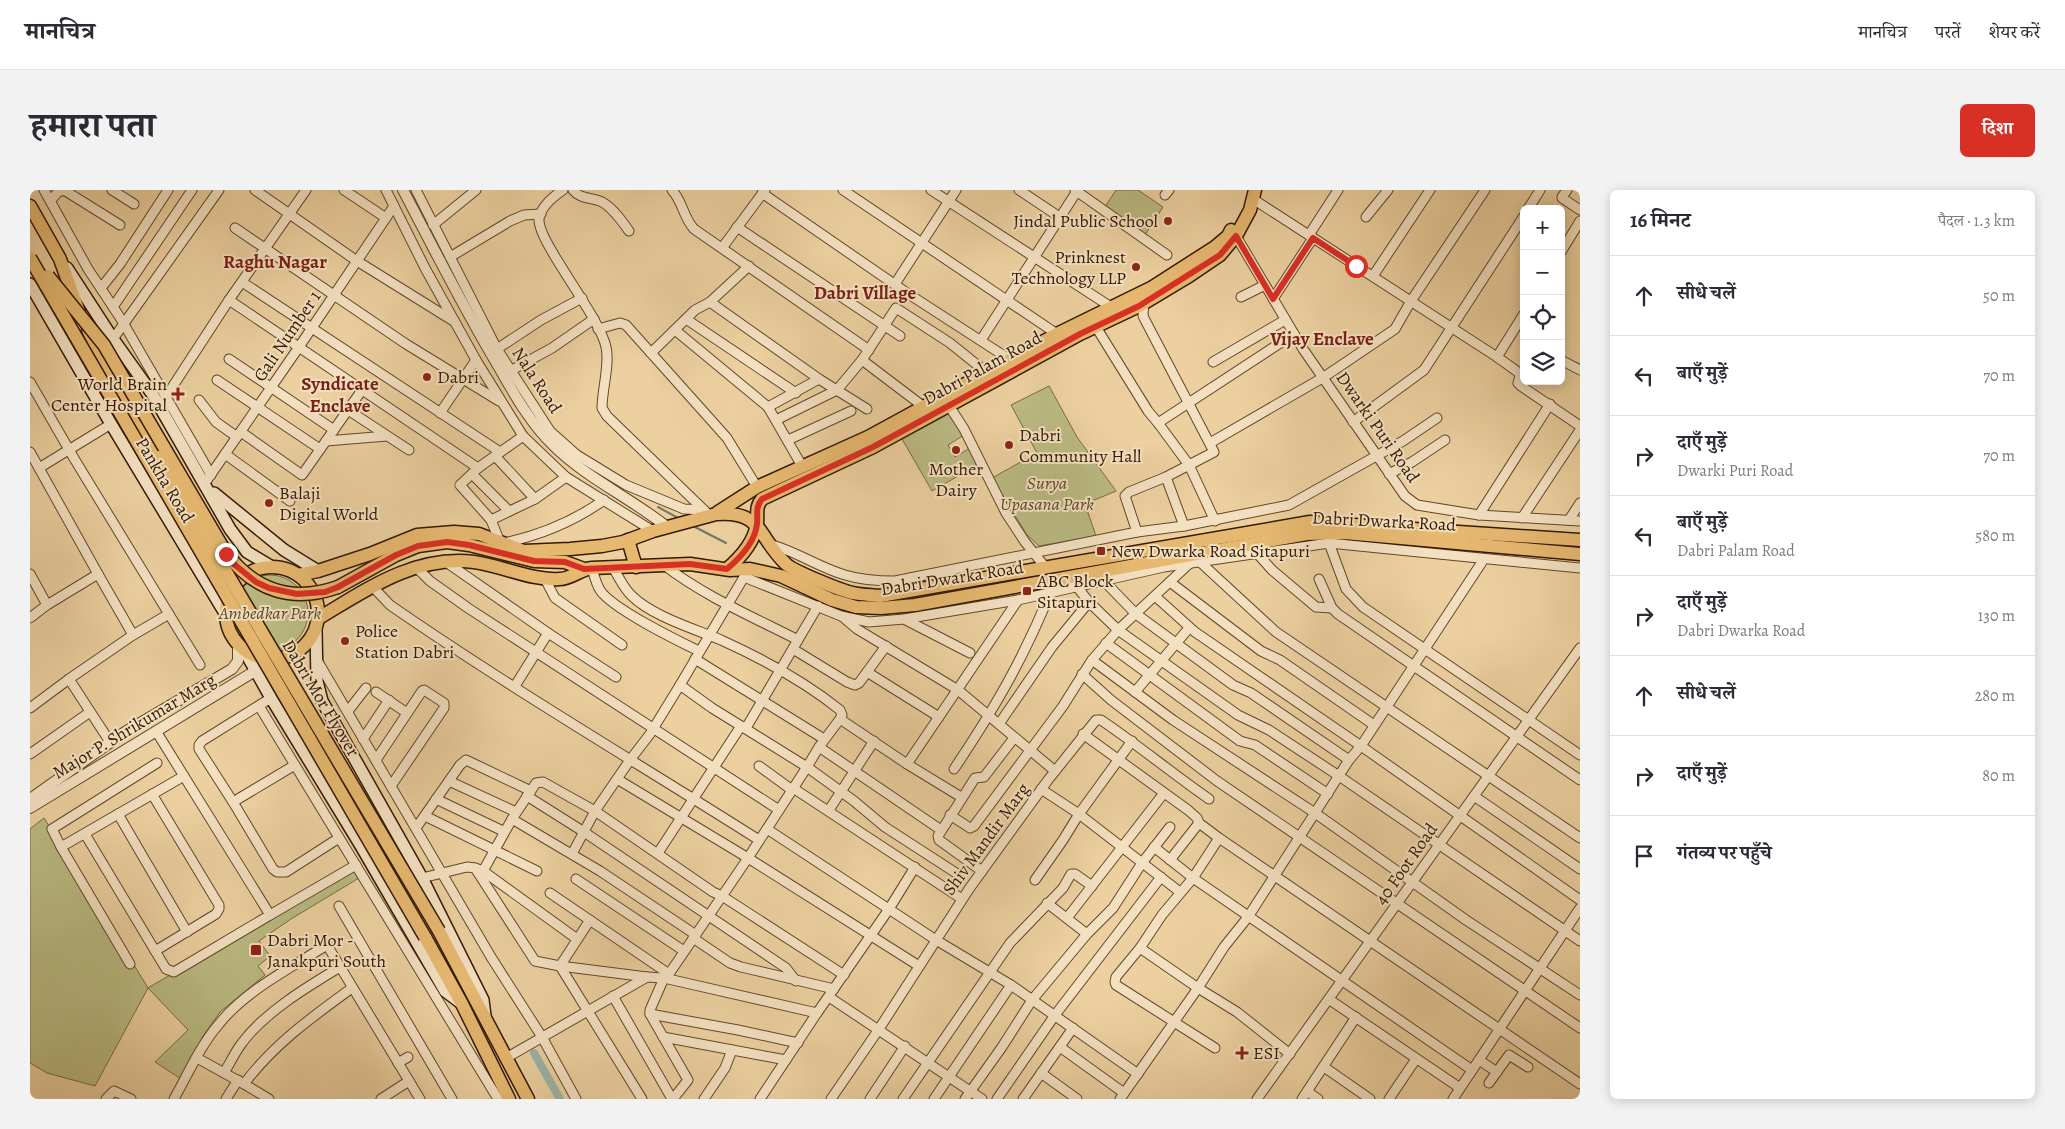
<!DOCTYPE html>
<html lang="hi">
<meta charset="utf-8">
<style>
:root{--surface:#fff;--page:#f2f2f3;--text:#2b2b33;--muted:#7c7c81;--line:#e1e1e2;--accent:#d93025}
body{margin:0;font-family:Alegreya,"Noto Serif Devanagari",serif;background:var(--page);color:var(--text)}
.controls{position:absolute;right:15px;top:15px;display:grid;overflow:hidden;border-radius:8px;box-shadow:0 2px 12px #0003}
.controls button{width:45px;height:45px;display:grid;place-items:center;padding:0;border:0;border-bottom:1px solid var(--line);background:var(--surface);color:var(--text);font:25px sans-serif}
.stop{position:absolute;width:15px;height:15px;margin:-11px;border:4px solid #d93025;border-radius:50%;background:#fff}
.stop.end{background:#d93025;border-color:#fff;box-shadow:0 1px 5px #0008}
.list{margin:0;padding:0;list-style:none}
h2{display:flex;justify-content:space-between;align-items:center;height:65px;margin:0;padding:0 20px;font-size:21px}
h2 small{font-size:16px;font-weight:400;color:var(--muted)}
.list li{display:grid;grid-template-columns:32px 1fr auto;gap:15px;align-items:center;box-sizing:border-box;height:80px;padding:0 20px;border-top:1px solid var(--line)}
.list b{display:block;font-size:19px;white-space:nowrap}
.list p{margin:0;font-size:16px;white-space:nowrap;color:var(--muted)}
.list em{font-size:16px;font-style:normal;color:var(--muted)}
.icon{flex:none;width:28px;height:28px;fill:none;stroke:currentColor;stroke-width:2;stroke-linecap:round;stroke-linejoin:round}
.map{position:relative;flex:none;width:1550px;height:909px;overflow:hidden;border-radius:8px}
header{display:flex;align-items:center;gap:30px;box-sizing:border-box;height:70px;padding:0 25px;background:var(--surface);border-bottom:1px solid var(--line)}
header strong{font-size:24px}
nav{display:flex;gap:28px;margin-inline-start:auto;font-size:18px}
.intro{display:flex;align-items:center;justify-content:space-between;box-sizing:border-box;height:120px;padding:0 30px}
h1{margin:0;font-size:35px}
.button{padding:12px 22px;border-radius:8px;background:var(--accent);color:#fff;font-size:18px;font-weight:700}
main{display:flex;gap:30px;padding:0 30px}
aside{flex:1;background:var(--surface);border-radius:8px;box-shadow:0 2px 12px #0003}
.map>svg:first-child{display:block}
.green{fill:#baba82;stroke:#776a41}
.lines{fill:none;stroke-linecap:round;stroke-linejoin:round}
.stream{stroke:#717767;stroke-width:2}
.canal{stroke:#9ab6ab;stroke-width:8}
.minor-casing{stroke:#624728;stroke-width:11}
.tertiary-casing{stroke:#624728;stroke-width:12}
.secondary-casing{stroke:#341900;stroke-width:14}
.primary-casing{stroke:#341900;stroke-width:15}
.minor{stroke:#f3e0c1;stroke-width:9}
.tertiary{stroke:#f3e0c1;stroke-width:10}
.secondary{stroke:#f3e0c1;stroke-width:11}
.primary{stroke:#e6b870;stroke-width:12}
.primary-bridge-casing{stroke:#341900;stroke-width:15;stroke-linecap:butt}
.primary-bridge{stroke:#e6b870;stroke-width:12}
.route{stroke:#d93025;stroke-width:6}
.poi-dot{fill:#8f2418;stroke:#f3e0c1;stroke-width:2}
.labels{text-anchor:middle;stroke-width:4;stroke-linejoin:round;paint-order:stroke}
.poi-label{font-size:18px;fill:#341900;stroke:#f3e0c1;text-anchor:start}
.street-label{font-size:18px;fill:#341900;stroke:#f3e0c1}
.park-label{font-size:18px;font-style:italic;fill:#5c4927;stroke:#f3e0c1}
.neighbourhood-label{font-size:19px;font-weight:bold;fill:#7a1f14;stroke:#f3e0c1}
</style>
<header>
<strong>मानचित्र</strong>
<nav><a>मानचित्र</a><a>परतें</a><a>शेयर करें</a></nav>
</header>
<div class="intro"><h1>हमारा पता</h1><a class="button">दिशा</a></div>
<main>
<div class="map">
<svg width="1550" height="909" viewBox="0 0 1550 909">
<rect width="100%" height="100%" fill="#ecd0a0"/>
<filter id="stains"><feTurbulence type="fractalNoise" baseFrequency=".004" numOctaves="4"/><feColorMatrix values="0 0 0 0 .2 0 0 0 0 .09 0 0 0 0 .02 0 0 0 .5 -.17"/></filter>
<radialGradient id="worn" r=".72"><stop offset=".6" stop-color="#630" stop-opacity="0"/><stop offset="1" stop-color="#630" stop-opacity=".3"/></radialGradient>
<g class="green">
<path d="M1086,0H1108L1133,17L1115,45L1075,17Z"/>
<path d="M1019,196L1047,247L1086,301L1055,314L1066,346L1009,356L997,345L962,288L1007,263L981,215Z"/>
<path d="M920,221L934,245L918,255L925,267L940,258L949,274L902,301L872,249Z"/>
<circle cx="240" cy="423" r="38"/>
<path d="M14,628L118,798L65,896L17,883L0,873V639Z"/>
<path d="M323,678L329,688L261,729L229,751L240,766L228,776L235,785L190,822L173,846L151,889L125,872L158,840L118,798Z"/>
</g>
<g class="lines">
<g class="stream">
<path d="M628,317L650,329"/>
<path d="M663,336L696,353"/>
</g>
<path class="canal" d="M504,863L530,909"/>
<defs>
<g id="minor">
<path d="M14,0L58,79L91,129L181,285"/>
<path d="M82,0L104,14"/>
<path d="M225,0L327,71L425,132"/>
<path d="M314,0L356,28"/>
<path d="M356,0L395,78L446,170L493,246L536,287L623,341"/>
<path d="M386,0L467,159L520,241L547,265L596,295L654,319L674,320"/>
<path d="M533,0C524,6 511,16 509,29C507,51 569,125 576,157C580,174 572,200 572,218L577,226L676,322"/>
<path d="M543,0C551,10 562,7 572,12C583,18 592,31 599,41"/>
<path d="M642,0C653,12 653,27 664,39L839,160"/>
<path d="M813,0L1027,144"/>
<path d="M901,0L1081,117"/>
<path d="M989,0L1031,28"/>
<path d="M1045,0L1137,65"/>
<path d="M1537,0L1532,7V8L1550,20"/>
<path d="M732,3L877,103L979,169"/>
<path d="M1135,5L1139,0"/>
<path d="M1223,9L1467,167L1494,124"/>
<path d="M21,10L28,2L34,0L90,35"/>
<path d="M1498,19L1510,0"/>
<path d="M1336,27L1358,0"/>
<path d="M403,35L446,0"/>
<path d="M707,37L870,146"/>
<path d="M205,38L376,154L469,211"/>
<path d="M1279,45L1308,0"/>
<path d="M1206,46L1273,159L1375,306L1387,315L1449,325L1550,331"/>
<path d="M692,58L735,0"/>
<path d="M1531,62L1550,31"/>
<path d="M420,67L480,31L494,25L511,24"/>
<path d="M1343,86L1400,0"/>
<path d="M212,92L470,262"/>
<path d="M865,94L926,0"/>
<path d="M71,98L90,74L138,0"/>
<path d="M1211,107L1235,95"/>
<path d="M1243,109L1283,48"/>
<path d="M199,110L276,0"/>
<path d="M680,112L789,189L837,219"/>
<path d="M83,117L162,0"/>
<path d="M656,129L766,203"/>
<path d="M1066,137L1118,221L1128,233L1264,144"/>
<path d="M568,139L590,133L596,135L697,248L727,297"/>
<path d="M645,140L738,217L772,276"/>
<path d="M83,149L189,0"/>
<path d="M951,150L1047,1"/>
<path d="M467,159L511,130L552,108"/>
<path d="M621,163L665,120L680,112L719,76"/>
<path d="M1467,167L1488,182L1490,186L1488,193L1491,196L1550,236"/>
<path d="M199,169L304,240"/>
<path d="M832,170L894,217"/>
<path d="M1531,170L1550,180"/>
<path d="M1183,172L1255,130"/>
<path d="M480,181L522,158L564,129"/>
<path d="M187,190L290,259"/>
<path d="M0,192L45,270L170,475"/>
<path d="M169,210L186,232L207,247"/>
<path d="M916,211L934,239L976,323L995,352L1016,378"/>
<path d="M130,216L199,110L448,278L493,246"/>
<path d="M738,217L789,189"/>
<path d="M318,220L379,260"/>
<path d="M410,223L446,170"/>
<path d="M746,230L807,200L832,170L866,118L920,153L956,182"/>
<path d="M1323,232L1394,180L1494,26"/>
<path d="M1128,233L1159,275L1185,331"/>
<path d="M211,242L272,285L332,200"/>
<path d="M758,250L821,221"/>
<path d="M296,251L357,246"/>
<path d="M1180,253L1294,187L1365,139L1381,111L1455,0"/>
<path d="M0,262L68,384L17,415L0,428"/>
<path d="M195,264L260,311"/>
<path d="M465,266L505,309"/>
<path d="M9,278L81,234"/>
<path d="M448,278L430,295L461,330L470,352"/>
<path d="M442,284L479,321"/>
<path d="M1359,284L1382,272L1415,250"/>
<path d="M175,293L269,157L364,16"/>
<path d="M1449,325L1520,214"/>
<path d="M1492,328L1550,240"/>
<path d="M461,330L505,309L536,287"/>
<path d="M1539,330L1550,313"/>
<path d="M1154,336L1259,315L1373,251L1407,228"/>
<path d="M1107,342L1095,306L1099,302L1136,287"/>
<path d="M474,353C511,345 543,332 574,310"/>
<path d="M1299,353L1316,399L1333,417L1550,565"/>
<path d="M739,354C766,361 788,377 815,385C831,390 847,391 865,391L1107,342L1154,336L1136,287L1184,262L1114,128L1113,125L1114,113"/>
<path d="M1226,362L1242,380L1286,417L1302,418"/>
<path d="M1169,371L1246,442L1550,648"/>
<path d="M416,372L518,443L586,487"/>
<path d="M634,375C674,406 723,427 768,450"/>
<path d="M386,377L400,391L438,418L749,620"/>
<path d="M562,378C564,385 566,394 570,400C581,418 648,451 669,461"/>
<path d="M583,378C589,387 594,399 602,406C622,426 665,439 691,450C733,469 774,491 810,520L812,525L810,529L789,557"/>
<path d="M720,379L714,387L811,426L839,432L874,429L988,410L1134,377L1299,353L1550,378"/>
<path d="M0,384L17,415"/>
<path d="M68,384L103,445L39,489L80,552"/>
<path d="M714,387L650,495L682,518L777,577L789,557L911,640"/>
<path d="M515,389L525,408L592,455"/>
<path d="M1289,389L1302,418L1308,424L1550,590"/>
<path d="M1074,391L1106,424L1203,495L1221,503L1319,570"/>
<path d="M1140,392L1231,461L1250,470L1344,535"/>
<path d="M1044,393L1059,412L1088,440L1208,525L1239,540L1309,586L1550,751"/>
<path d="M342,396L360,415C480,498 606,572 729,650"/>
<path d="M1125,406L1165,442L1331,556L1550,710"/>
<path d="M813,427L827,439L928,500L1025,581"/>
<path d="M874,429L940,463"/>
<path d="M103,445L139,424"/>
<path d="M1076,453L1210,551L1225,555L1298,604"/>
<path d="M763,459L817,492L825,495L829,493L856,456"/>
<path d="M665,469L794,549"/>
<path d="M287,470L461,767L512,847L546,909"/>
<path d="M1062,470L1143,530L1285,623L1436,730L1550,805"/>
<path d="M837,482L909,527"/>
<path d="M1052,484L1081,510L1187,591L1550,838"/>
<path d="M485,496L518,443"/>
<path d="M346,502L377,523"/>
<path d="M1105,502L1159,438"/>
<path d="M241,508L172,551L169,555V559L203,612L243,679L247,682H256L309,648"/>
<path d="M229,516L468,909"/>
<path d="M0,518L39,489"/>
<path d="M318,521L336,498"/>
<path d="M810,529L877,574L988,410"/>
<path d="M969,534L1022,457L1059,412"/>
<path d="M716,538L788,416"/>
<path d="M1053,544L1158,620L1167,628L1169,633L1189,648L1550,894"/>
<path d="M333,549L359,510"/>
<path d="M0,564L60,522"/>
<path d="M346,570L392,501L394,500L414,513V518L361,596"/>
<path d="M877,574L931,607"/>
<path d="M729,576L762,600"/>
<path d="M924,579C963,521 994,468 1020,403"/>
<path d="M587,589L718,668L777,577L824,611L855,637L926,683"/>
<path d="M419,591L486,622"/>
<path d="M763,598L932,709"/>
<path d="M1011,599L1049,624L1150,702"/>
<path d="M122,604L189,715V719L186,724L125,761"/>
<path d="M497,606L554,642L756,778L766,791"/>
<path d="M1444,606L1550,679"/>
<path d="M406,609L473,641"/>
<path d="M203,612L265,575"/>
<path d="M799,620L844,551"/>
<path d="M88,624L157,742"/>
<path d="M920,625L940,638L944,636L1033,516L1062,470L1088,440L1160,373"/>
<path d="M395,626L507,681"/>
<path d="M386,638L430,575L436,570L501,601"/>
<path d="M737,639L906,750L981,795L1108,884"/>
<path d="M55,644L136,779L144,782L240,725L126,541"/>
<path d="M31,657L154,586"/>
<path d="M1124,657L1163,688L1442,880"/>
<path d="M628,663L711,536"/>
<path d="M542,664L565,621L600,570L620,544L650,495"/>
<path d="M1140,670L1169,633"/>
<path d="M445,678L453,681L547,749"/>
<path d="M453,681L482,629"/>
<path d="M952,681L909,650L908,646L945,588L954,587L984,548"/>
<path d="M392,688L437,677L445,678L505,771L530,776L617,787"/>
<path d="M546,689L654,761"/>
<path d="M1005,690L1033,650L1049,624L1102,551"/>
<path d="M520,703L639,784"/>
<path d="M1017,713L1057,744"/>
<path d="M309,716L422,909"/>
<path d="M240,725L326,675"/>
<path d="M1037,728L1134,603"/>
<path d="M560,730L530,776L612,909"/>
<path d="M666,745L570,681L482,629L506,593L513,592L565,621L683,702L692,706L814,785"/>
<path d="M663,748L700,773L711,777L804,799"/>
<path d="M1110,758L1168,798L1207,822L1260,864"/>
<path d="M100,774L31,657L22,639L127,573"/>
<path d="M583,806L642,909"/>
<path d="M799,807L952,909"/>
<path d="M1300,810L1430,898"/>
<path d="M620,824L708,840L768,853"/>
<path d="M633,847L756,870"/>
<path d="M1030,857L1094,903"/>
<path d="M1185,858L1086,795L1085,792L1086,787L1110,758L1132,725L1163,688L1189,648"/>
<path d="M167,868L214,894"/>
<path d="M476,868L617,787L634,788L787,823L859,719L885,677"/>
<path d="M1449,870L1467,882"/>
<path d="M368,873L378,867"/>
<path d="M1294,877L1340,909"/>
<path d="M194,883C200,873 205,862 212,853C235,822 277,797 310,777"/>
<path d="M1011,883L1047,909"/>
<path d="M1459,893L1479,865L1498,877"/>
<path d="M1278,902L1288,909"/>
<path d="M76,909L84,901L101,909"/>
<path d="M144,909C158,884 170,856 189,834C215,801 262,777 297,755L390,909"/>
<path d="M196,909L208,890"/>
<path d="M239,909L214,894C244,854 282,827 322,798"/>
<path d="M351,909L379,891"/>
<path d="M643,909L658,890L620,824V820L634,788L639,784L718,668L889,776"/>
<path d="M674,909L695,878L702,860"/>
<path d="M730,909L787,823"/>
<path d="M801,909L849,839L939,699L1018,590L1066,530H1071C1108,555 1143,584 1179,609"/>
<path d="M840,909L875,856"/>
<path d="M873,909L980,753L1033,698L1041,684H1045L1062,696"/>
<path d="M904,909L981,795"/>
<path d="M935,909L972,857L1002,810L1057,744L1083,718L1112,673L1140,637"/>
<path d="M967,909L1025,825L1131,687"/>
<path d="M993,909L1043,838"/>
<path d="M1090,909L1168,798L1194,757L1218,727L1319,570L1331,556L1454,369"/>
<path d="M1227,909L1550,458"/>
<path d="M1272,909L1326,827"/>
<path d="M1359,909L1386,869"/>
<path d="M1423,909L1550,718"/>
</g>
<g id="tertiary">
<path d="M373,0C404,59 433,117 467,174C483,202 500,233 523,255C556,288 601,308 637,337"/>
<path d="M0,609L95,542L202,479L208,471V454"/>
<path d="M0,618L225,481"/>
</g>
<g id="secondary">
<path d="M37,78L83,149L123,205L200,339L217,362L242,377"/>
<path d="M0,94L81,234L196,425"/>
<path d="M184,303L254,360L288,381"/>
<path d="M286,440L287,491L292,511L392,688L453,810L455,826"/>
<path d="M214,460L241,508L331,656L415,801L431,813"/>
</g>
<g id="primary">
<path d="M0,16L30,69L49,122"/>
<path d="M58,140L75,174L128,267"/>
<path d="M688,322L727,297L838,247L1027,144L1121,98L1185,57L1198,46L1201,40"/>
<path d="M598,350L606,377"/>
<circle cx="242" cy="423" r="46"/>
<path d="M697,379C710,368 724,353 727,334C728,324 725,317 732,309L843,257L1050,144L1109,116L1159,86L1190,65L1206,46L1220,20L1225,0"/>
<path d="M268,385L288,381L340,364L387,345L424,342L449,344L494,361L540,359L572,356L593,352L623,341L686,324C733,320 728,348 756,374C763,381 812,401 823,403C832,405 841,405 850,406L1280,332L1550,350"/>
<path d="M308,397L366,365L388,356L417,352L439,355L504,371L535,372L554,379"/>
<path d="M289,428C337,399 385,365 444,372C473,376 502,391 530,389C541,389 551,379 562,378L660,374L700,380L720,379L751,386L802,410L826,417L851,418L885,415L1277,344L1315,343L1550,364"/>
<path d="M409,741L498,909"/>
<path d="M395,747L432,814L479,909"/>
</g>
</defs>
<use href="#minor" class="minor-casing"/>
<use href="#tertiary" class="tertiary-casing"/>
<use href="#secondary" class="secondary-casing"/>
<use href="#primary" class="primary-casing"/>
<use href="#minor" class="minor"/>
<use href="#tertiary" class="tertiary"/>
<use href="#secondary" class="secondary"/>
<use href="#primary" class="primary"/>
<defs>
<g id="primary-bridge">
<path d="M0,68L395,747"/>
<path d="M18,86L74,155L196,363C225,401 263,413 308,397"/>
<path d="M128,267L409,741"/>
</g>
</defs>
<use href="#primary-bridge" class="primary-bridge-casing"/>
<use href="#primary-bridge" class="primary-bridge"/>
</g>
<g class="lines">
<path class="route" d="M196,364L205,375L226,392L239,398L267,404L295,402L308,397L366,365L388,356L417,352L439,355L504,371L535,372L554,379L660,374L697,379C710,368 725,353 727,334C728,324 725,317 732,309L843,257L1050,144L1109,116L1190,65L1206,46L1243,109L1283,48L1326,76"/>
</g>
<g class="poi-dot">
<circle cx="1138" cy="31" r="5"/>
<circle cx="1106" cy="77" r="5"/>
<circle cx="397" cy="187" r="5"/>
<path d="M145.5 196.5h5v5h5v5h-5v5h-5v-5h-5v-5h5z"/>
<circle cx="979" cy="255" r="5"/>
<circle cx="926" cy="260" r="5"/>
<circle cx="239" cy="313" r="5"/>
<rect x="1066" y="356" width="10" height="10" rx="2.5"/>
<rect x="992" y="396" width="10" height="10" rx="2.5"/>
<circle cx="315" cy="451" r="5"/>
<rect x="220" y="754" width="12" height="12" rx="2.5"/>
<path d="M1209.5 855.5h5v5h5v5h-5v5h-5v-5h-5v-5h5z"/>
</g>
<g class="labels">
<g class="poi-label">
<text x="1128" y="37" text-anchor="end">Jindal Public School</text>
<text x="1096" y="73" text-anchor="end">Prinknest<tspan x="1096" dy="21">Technology LLP</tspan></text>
<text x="407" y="193">Dabri</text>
<text x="137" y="200" text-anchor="end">World Brain<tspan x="137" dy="21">Center Hospital</tspan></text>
<text x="989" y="251">Dabri<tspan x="989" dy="21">Community Hall</tspan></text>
<text x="926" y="285" text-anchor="middle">Mother<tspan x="926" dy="21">Dairy</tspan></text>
<text x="249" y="309">Balaji<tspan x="249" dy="21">Digital World</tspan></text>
<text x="1081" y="367">New Dwarka Road Sitapuri</text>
<text x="1007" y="397">ABC Block<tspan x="1007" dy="21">Sitapuri</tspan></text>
<text x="325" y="447">Police<tspan x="325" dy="21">Station Dabri</tspan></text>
<text x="237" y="756">Dabri Mor -<tspan x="237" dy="21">Janakpuri South</tspan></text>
<text x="1223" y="869">ESI</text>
</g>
<g class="street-label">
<text transform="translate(257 146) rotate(-56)" y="6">Gali Number 1</text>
<text transform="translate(952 178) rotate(-29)" y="6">Dabri Palam Road</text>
<text transform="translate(507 190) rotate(57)" y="6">Nala Road</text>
<text transform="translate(1348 237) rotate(55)" y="6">Dwarki Puri Road</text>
<text transform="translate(135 290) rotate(59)" y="6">Pankha Road</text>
<text transform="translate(1354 331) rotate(3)" y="6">Dabri Dwarka Road</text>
<text transform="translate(922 388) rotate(-9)" y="6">Dabri Dwarka Road</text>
<text transform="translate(291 508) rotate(59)" y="6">Dabri Mor Flyover</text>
<text transform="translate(104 536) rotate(-31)" y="6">Major P. Shrikumar Marg</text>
<text transform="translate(956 649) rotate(-54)" y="6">Shiv Mandir Marg</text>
<text transform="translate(1376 674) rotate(-55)" y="6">40 Foot Road</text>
</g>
<g class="park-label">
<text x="1017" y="299">Surya<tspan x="1017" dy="21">Upasana Park</tspan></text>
<text x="240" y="429">Ambedkar Park</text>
</g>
<g class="neighbourhood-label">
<text x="245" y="78">Raghu Nagar</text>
<text x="835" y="109">Dabri Village</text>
<text x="1292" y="155">Vijay Enclave</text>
<text x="310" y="200">Syndicate<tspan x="310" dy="22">Enclave</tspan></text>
</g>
</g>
<rect width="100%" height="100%" filter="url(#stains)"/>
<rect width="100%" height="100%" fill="url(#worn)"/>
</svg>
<div class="controls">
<button>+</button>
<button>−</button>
<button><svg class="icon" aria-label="locate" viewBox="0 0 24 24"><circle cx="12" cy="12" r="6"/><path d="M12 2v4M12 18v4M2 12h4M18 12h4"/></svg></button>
<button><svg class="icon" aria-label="layers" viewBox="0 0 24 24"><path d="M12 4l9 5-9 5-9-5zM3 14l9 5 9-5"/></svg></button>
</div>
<div class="stop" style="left:1326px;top:76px"></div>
<div class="stop end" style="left:196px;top:364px"></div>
</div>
<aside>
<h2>16 मिनट<small>पैदल · 1.3 km</small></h2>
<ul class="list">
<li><svg class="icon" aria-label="ahead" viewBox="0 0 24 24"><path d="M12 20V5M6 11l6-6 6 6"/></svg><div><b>सीधे चलें</b></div><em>50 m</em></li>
<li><svg class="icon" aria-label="left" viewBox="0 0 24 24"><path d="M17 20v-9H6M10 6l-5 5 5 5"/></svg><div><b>बाएँ मुड़ें</b></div><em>70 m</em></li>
<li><svg class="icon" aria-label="right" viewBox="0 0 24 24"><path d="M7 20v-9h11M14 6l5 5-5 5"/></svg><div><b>दाएँ मुड़ें</b><p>Dwarki Puri Road</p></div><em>70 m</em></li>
<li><svg class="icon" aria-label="left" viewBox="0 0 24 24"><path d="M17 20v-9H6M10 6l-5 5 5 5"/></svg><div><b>बाएँ मुड़ें</b><p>Dabri Palam Road</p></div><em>580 m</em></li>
<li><svg class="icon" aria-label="right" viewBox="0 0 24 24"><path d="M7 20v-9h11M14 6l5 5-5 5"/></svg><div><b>दाएँ मुड़ें</b><p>Dabri Dwarka Road</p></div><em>130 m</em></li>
<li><svg class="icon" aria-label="ahead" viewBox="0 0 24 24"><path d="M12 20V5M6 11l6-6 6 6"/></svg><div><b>सीधे चलें</b></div><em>280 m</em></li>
<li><svg class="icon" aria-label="right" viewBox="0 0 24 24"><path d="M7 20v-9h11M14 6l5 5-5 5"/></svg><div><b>दाएँ मुड़ें</b></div><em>80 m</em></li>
<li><svg class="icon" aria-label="arrive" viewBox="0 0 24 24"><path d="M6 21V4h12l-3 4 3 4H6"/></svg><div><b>गंतव्य पर पहुँचे</b></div></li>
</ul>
</aside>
</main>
